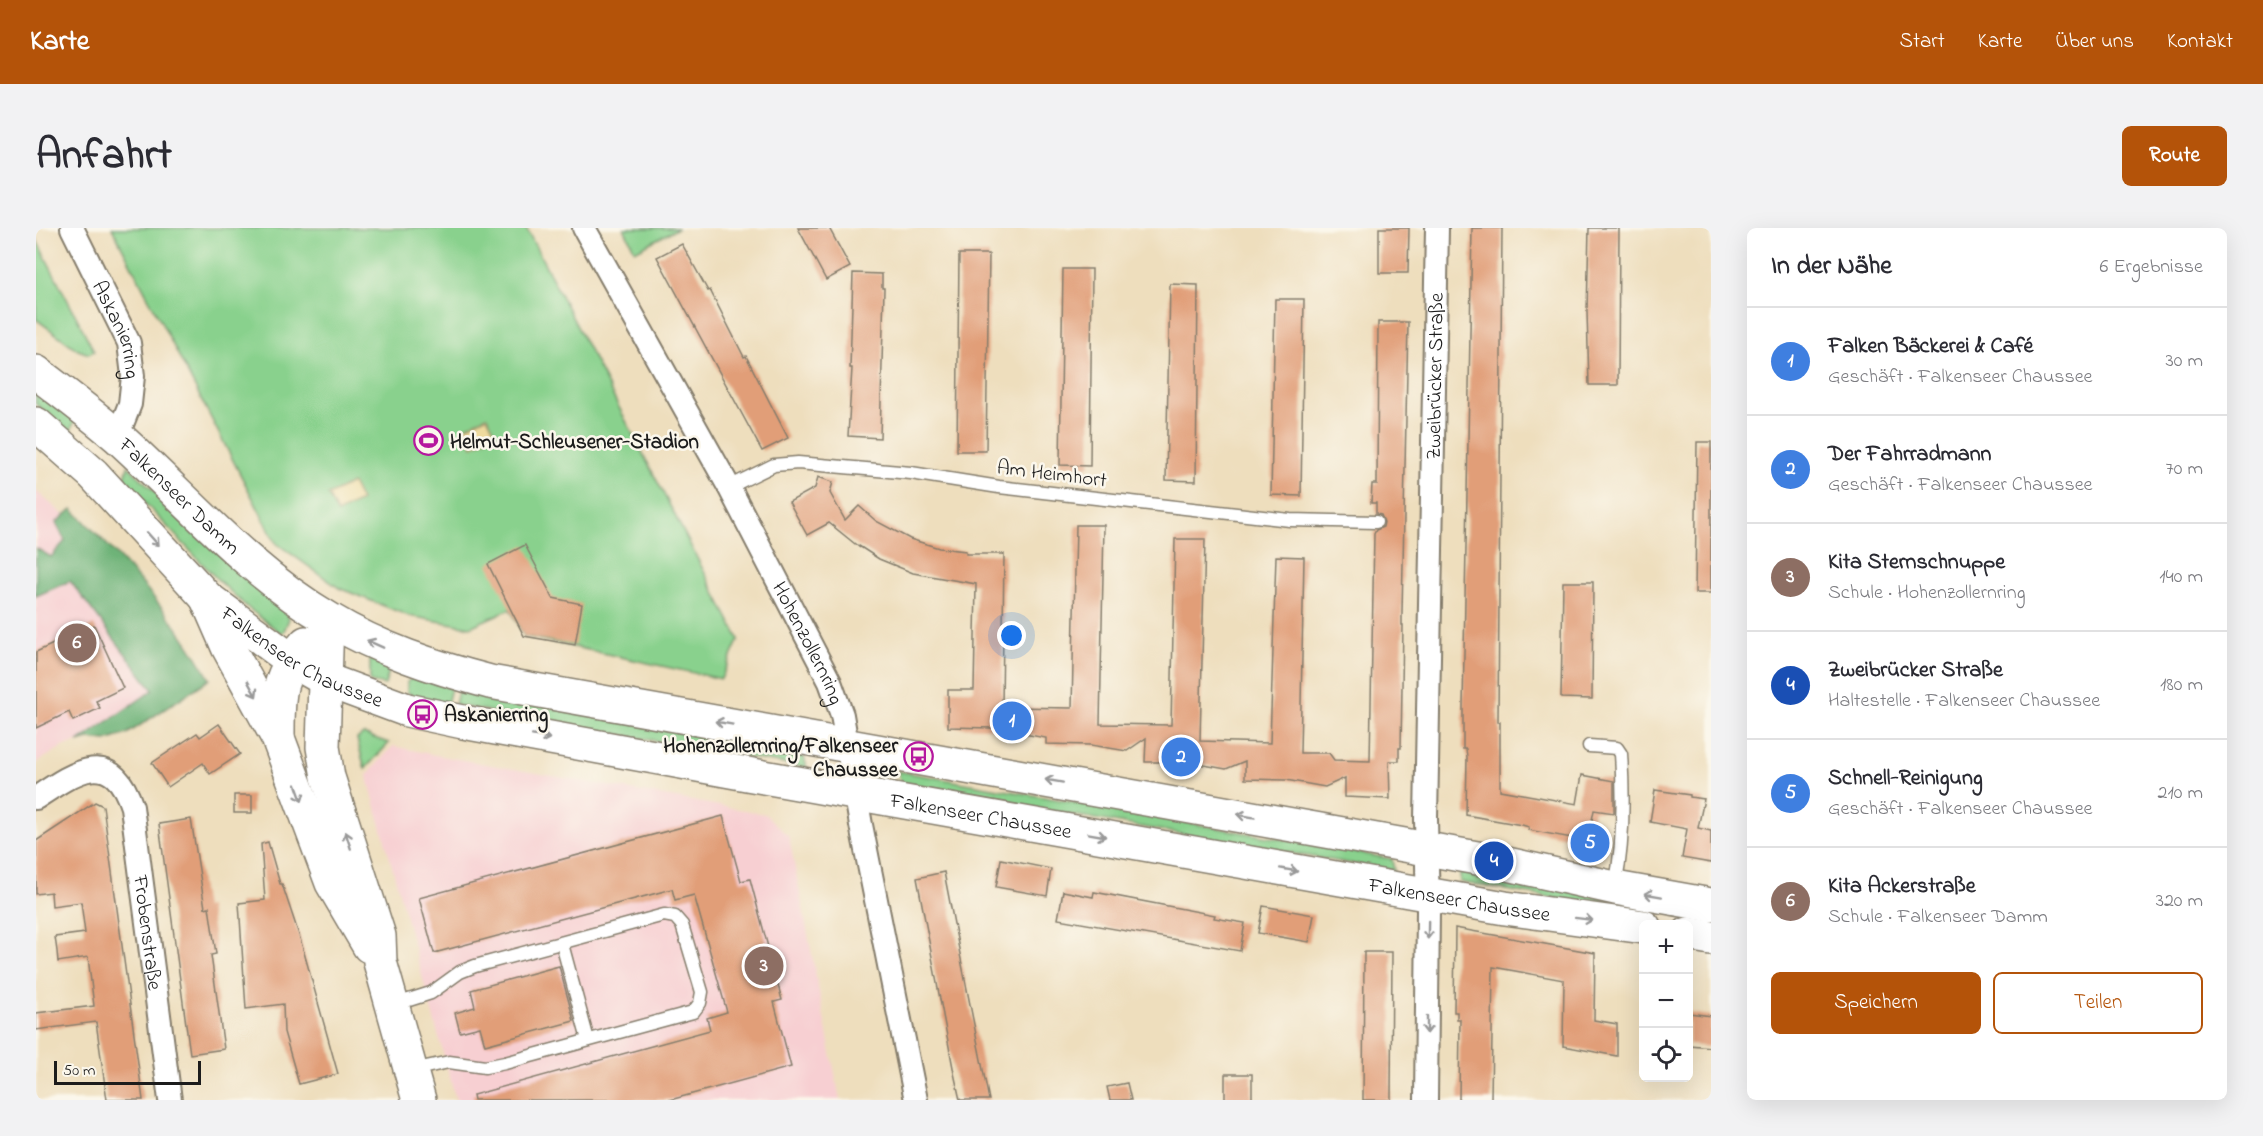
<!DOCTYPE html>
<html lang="de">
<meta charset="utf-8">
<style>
:root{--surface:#fff;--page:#f2f2f3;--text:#2b2b33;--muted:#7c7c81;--line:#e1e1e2;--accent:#b45309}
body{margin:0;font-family:"Indie Flower",sans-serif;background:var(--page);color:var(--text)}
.controls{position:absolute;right:18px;bottom:18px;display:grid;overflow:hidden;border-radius:9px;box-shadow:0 6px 24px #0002}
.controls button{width:54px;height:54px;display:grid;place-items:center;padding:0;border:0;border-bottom:2px solid var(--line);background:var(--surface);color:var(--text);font:30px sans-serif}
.scale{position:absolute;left:18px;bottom:15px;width:147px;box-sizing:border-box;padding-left:6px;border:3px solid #1c1c1c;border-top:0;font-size:16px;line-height:21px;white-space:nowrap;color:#1c1c1c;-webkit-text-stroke:4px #fbf7ec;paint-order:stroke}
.you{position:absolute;left:976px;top:408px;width:21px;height:21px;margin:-15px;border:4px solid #fff;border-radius:50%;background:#1a73e8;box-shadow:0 0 0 9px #1a73e833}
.badge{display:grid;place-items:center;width:39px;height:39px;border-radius:50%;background:var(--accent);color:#fff;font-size:20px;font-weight:700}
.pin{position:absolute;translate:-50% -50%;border:3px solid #fff;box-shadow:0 2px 6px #0006}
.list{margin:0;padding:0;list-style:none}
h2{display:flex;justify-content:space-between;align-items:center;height:78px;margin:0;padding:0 24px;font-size:26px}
h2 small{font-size:20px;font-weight:400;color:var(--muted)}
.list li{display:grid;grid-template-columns:39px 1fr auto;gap:18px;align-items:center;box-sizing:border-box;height:108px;padding:0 24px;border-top:2px solid var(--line)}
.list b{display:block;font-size:22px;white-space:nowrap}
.list p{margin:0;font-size:20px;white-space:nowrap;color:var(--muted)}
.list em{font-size:20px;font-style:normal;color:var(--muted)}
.actions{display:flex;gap:12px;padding:18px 24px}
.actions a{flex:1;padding:14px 0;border:2px solid var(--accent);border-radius:9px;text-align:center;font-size:21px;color:var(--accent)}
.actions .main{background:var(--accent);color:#fff}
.icon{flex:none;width:33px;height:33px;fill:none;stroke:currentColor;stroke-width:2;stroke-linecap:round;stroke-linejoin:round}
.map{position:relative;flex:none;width:1675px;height:872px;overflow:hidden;border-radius:9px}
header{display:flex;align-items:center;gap:36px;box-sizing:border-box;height:84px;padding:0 30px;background:var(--accent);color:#fff}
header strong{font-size:28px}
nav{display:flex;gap:33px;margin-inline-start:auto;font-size:21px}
.intro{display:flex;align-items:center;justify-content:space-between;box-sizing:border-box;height:144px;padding:0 36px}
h1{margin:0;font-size:42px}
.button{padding:15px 27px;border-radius:9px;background:var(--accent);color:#fff;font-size:21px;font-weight:700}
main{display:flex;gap:36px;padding:0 36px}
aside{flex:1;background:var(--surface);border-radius:9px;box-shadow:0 6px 24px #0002}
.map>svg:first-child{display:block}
.built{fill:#f7cfd2}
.green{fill:#89d18d;stroke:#527654;stroke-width:1.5}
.forest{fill:#6eb378;stroke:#45684a;stroke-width:1.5}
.sand{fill:#eeda9e;stroke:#857b5d;stroke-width:1.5}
.building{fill:#e19e78}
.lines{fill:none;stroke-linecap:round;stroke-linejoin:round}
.lane-casing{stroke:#857d6c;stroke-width:15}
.street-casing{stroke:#857d6c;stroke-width:26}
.secondary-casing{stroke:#857d6c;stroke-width:36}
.lane{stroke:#fff;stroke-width:12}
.street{stroke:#fff;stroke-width:22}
.secondary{stroke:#fff;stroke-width:33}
.oneway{stroke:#999}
.labels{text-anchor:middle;stroke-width:5;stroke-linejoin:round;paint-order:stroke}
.street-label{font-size:21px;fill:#1c1c1c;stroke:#fbf7ec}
.poi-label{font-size:21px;font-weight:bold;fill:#1c1c1c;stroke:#fbf7ec;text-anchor:start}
</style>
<header>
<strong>Karte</strong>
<nav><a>Start</a><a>Karte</a><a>Über uns</a><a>Kontakt</a></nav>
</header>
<div class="intro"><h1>Anfahrt</h1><a class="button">Route</a></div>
<main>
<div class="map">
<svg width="1675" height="872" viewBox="0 0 1675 872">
<rect width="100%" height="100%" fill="#fbf7ec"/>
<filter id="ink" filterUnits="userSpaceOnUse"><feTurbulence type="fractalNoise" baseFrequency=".0167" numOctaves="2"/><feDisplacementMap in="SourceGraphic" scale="12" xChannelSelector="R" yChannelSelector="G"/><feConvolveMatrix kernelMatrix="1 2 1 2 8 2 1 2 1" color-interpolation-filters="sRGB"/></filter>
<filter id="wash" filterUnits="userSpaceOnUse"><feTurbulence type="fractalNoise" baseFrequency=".008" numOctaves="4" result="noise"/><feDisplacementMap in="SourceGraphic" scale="24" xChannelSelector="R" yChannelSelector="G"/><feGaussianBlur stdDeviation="1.35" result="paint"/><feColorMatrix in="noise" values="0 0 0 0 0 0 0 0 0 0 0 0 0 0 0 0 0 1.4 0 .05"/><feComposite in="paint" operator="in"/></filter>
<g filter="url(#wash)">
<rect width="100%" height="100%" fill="#eedebd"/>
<g class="built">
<path d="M0,263L28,287L20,296L29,313L15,329L0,320Z"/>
<path d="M34,353L117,462L42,514L28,518L0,535V368Z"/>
<path d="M357,518L399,527L729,586L753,609L804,872H420L331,547Z"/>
</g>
<g class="green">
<path d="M76,0H490L703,411L685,451L488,408L474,381L434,399L373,388L303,360L240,315Z"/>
<path d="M588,0H642L599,23Z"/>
<path d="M0,11L58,123L53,126L42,122L0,91Z"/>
<path d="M0,157L40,189L34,205L0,176Z"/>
<path d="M92,238L212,353L249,383L253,391L248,403L245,405L212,380L180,350L88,253Z"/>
<path d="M334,430L354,439L349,457L334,454Z"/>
<path d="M377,449L415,460L411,476L376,467L371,464V454Z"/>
<path d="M422,463L767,525L771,540L419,477Z"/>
<path d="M327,506L353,515L329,541L321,511Z"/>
<path d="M862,543L1356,631L1358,643L865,557Z"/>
<path d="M1424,643L1595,674L1594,683L1424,654Z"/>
</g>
<path class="forest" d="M36,281C88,332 138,387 174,451L91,506L70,513L53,511L42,514L117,462L34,353L0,368V320L15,329L29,313L20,295Z"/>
<g class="sand">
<path d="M451,188L460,206L437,218L428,200Z"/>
<path d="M316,255L325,273L301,285L292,267Z"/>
</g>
<g id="blocks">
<g class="building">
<path d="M762,0H793L814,39L790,52Z"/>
<path d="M1343,0H1373L1372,45H1343Z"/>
<path d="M1436,0H1466L1462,494H1464V562L1541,576L1546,547L1578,553V585L1558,582L1552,613L1492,602L1493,599L1486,597L1430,587L1431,529L1430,521H1427V478Z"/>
<path d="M1553,0H1583L1582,157H1553L1551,83Z"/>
<path d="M646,16L672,63L674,62L708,129L710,128L752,210L726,223L621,29Z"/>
<path d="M923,26H953L950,223H921Z"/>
<path d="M1027,41H1056L1054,238L1024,237Z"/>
<path d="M817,45L846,46V60H848L844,210L812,208L816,140H814Z"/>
<path d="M1134,56L1162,57L1160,253L1130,252Z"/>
<path d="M1239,71H1268L1265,268L1235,267Z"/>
<path d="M1342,94H1372L1366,384V397H1367L1365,520H1363V533H1353L1354,571L1309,569V550L1289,559L1250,552L1209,551V533L1190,541L1151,534H1109L1110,510L1091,523L1055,517L1010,516V510L956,500L912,499V462H938L940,356L877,345L843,331L823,318L824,320L793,295L771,307L753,274L779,260L782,249L797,254L794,265L809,292L823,278L840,293L874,311L903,320L930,323V326H968L966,479L1036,480L1040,297H1068L1064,496L1135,497L1139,311H1169L1164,513L1234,515L1240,328L1268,329L1264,525H1293L1298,532L1334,533L1338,306L1340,302L1347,299L1348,294L1345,287L1340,286V275H1335L1336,256H1341Z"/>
<path d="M1661,214H1675V365H1659Z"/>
<path d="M489,317L517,370L546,376L539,417L488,408L452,336Z"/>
<path d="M1527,354H1557L1556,471L1525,470Z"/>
<path d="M58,397L87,460L60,473L64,480L37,493L33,484L0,500V424Z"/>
<path d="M183,496L204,526L174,546L167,535L132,559L116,535L161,505L164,509Z"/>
<path d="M1619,562L1654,567V569L1668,571L1662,600L1675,603V635L1646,630L1651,601L1614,594Z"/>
<rect x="198" y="567" width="18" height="18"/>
<path d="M59,574L67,578L107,872H71L60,794L0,802V785L58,778L52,729L22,734L21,723L19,709L49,705L45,674L16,678L15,664L0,666V613Z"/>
<path d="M687,588L705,653L714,651L746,772L738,774L755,839L634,872H438L437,867L674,802L671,790L691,784L658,667L639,672L636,661L398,725L383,670Z"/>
<path d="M155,591L169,680L173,679L180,726L175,727L188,821L154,826L123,596Z"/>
<path d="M232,614L244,656H246L264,710L302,846L263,856L248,804L247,776L210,781L203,675L229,672L225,616Z"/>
<path d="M965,631L1015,641L1011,668L960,659Z"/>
<path d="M908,644L919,701L953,872H924L918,845L881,650Z"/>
<path d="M1027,663L1057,669L1058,664L1179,687L1178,690L1209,695L1204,723L1022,691Z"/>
<path d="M1227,678L1278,687L1273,714L1222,705Z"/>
<path d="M1419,700L1559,725L1558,792L1581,796V828L1527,818L1528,752L1457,739L1455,872H1423L1424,791H1421V784H1418Z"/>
<path d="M1328,724H1356L1355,872H1327Z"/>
<path d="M523,738L538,793L449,817L444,799L424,804L419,785L439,779L435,762Z"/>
<path d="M1653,785L1675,788V819L1653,817Z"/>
<rect x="1189" y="846" width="27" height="26"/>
<path d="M1091,855L1095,872H1074L1071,859Z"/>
</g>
</g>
</g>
<g filter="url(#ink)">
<use href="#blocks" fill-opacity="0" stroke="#857d6c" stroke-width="1.5"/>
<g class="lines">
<defs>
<g id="lane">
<path d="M693,259L738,237L762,235L875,245L963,259L1254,292L1340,294"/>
<path d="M1553,518L1581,520L1585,526C1588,571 1588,614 1579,659"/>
<path d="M526,716L552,812"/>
<path d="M357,777L395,765L424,744L439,738L628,687L639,689L646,697L666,764L664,775L657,784L469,835L449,839L413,834L376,842"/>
</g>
<g id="street">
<path id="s1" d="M36,0L93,115L97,148L94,176L81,209"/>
<path id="s2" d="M548,0L693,259L794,454L806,487L825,597L880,872"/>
<path id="s3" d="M0,570C40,543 76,518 96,579L134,872"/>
<path id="s4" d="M1390,872L1392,683L1390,591L1401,0"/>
</g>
<g id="secondary">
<path id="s5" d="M0,144C27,165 56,186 82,209C151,271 212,344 293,391C343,421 397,439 454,454L1458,633L1579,660L1675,677"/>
<path id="s6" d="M0,196L57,246L171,370L255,432L290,452L371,482L427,494L711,546L1469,680L1608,699"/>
<path d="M171,371L192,419L242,510L296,655L333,718"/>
<path d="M291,391L287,519L292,549L343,708L344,734L383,872"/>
<path d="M242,508C242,466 241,448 270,415"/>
<path d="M1652,706L1675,710"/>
</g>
</defs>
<use href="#lane" class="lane-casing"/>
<use href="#street" class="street-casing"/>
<use href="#secondary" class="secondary-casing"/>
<use href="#lane" class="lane"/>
<use href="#street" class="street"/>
<use href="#secondary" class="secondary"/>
</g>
<defs><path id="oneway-shaft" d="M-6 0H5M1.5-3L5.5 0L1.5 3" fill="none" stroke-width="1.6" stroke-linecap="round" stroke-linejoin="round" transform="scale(1.5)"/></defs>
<g class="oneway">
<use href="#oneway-shaft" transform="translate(117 311) rotate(48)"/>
<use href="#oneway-shaft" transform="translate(339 416) rotate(-156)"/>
<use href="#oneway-shaft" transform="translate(216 461) rotate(61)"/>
<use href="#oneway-shaft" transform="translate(688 495) rotate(-170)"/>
<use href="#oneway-shaft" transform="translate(505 509) rotate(10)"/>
<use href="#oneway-shaft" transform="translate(1018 553) rotate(-170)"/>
<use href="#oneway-shaft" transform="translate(263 565) rotate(70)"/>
<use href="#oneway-shaft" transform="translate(1210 588) rotate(-170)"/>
<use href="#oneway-shaft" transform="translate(1061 607) rotate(10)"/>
<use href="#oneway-shaft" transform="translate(312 612) rotate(-108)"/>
<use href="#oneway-shaft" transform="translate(1253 642) rotate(10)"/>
<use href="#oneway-shaft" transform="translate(1617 667) rotate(-170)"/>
<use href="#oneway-shaft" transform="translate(1548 691) rotate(7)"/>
<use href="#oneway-shaft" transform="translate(1392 702) rotate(91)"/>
<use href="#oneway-shaft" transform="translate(1391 797) rotate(90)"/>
</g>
</g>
<defs>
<symbol id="stadium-ring" viewBox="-11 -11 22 22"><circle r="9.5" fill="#fbf7ec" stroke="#b5179e" stroke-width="1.5"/><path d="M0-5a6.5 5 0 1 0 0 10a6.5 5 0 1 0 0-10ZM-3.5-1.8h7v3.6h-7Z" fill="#b5179e"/></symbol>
<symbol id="bus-ring" viewBox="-11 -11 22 22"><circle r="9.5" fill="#fbf7ec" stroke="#b5179e" stroke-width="1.5"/><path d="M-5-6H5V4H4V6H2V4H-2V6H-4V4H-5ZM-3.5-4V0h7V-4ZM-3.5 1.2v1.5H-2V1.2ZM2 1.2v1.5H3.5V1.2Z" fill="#b5179e"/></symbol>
</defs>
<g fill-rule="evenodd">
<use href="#stadium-ring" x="376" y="196" width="33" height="33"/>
<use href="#bus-ring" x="370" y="470" width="33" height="33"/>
<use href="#bus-ring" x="866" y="512" width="33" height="33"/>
</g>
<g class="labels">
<g class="street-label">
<text dy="7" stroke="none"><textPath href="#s1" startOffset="112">Askanierring</textPath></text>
<text dy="7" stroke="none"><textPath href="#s4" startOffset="724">Zweibrücker Straße</textPath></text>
<text transform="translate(1016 245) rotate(7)" y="7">Am Heimhort</text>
<text dy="7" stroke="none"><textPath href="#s5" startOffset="190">Falkenseer Damm</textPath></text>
<text dy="7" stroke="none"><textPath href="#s2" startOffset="472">Hohenzollernring</textPath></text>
<text dy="7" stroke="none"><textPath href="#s6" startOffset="357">Falkenseer Chaussee</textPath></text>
<text dy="7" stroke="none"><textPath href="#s6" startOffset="1059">Falkenseer Chaussee</textPath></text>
<text dy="7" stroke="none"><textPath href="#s6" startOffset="1545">Falkenseer Chaussee</textPath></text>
<text dy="7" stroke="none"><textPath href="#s3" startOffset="250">Frobenstraße</textPath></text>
</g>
<g class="poi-label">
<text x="414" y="220">Helmut-Schleusener-Stadion</text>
<text x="408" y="493">Askanierring</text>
<text x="862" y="524" text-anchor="end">Hohenzollernring/Falkenseer<tspan x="862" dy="24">Chaussee</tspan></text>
</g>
</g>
</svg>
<div class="controls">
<button>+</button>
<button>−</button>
<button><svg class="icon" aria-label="locate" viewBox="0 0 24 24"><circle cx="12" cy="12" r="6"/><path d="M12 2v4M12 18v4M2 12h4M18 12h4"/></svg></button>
</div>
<div class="scale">50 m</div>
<div class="you"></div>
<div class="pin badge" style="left:976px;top:493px;background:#3f7fe0">1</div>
<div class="pin badge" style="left:1145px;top:529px;background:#3f7fe0">2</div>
<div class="pin badge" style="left:728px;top:738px;background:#8d6e63">3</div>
<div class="pin badge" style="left:1458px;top:633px;background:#1a4fb4">4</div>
<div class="pin badge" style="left:1554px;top:615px;background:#3f7fe0">5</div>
<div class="pin badge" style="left:41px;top:415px;background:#8d6e63">6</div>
</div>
<aside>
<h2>In der Nähe<small>6 Ergebnisse</small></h2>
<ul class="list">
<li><span class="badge" style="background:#3f7fe0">1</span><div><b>Falken Bäckerei &amp; Café</b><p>Geschäft · Falkenseer Chaussee</p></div><em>30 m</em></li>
<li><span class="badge" style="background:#3f7fe0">2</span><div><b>Der Fahrradmann</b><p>Geschäft · Falkenseer Chaussee</p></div><em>70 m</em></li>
<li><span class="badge" style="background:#8d6e63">3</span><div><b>Kita Sternschnuppe</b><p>Schule · Hohenzollernring</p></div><em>140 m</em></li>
<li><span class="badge" style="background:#1a4fb4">4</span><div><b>Zweibrücker Straße</b><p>Haltestelle · Falkenseer Chaussee</p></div><em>180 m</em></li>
<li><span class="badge" style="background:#3f7fe0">5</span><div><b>Schnell-Reinigung</b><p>Geschäft · Falkenseer Chaussee</p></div><em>210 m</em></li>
<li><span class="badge" style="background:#8d6e63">6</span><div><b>Kita Ackerstraße</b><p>Schule · Falkenseer Damm</p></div><em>320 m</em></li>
</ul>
<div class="actions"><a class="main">Speichern</a><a>Teilen</a></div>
</aside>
</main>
